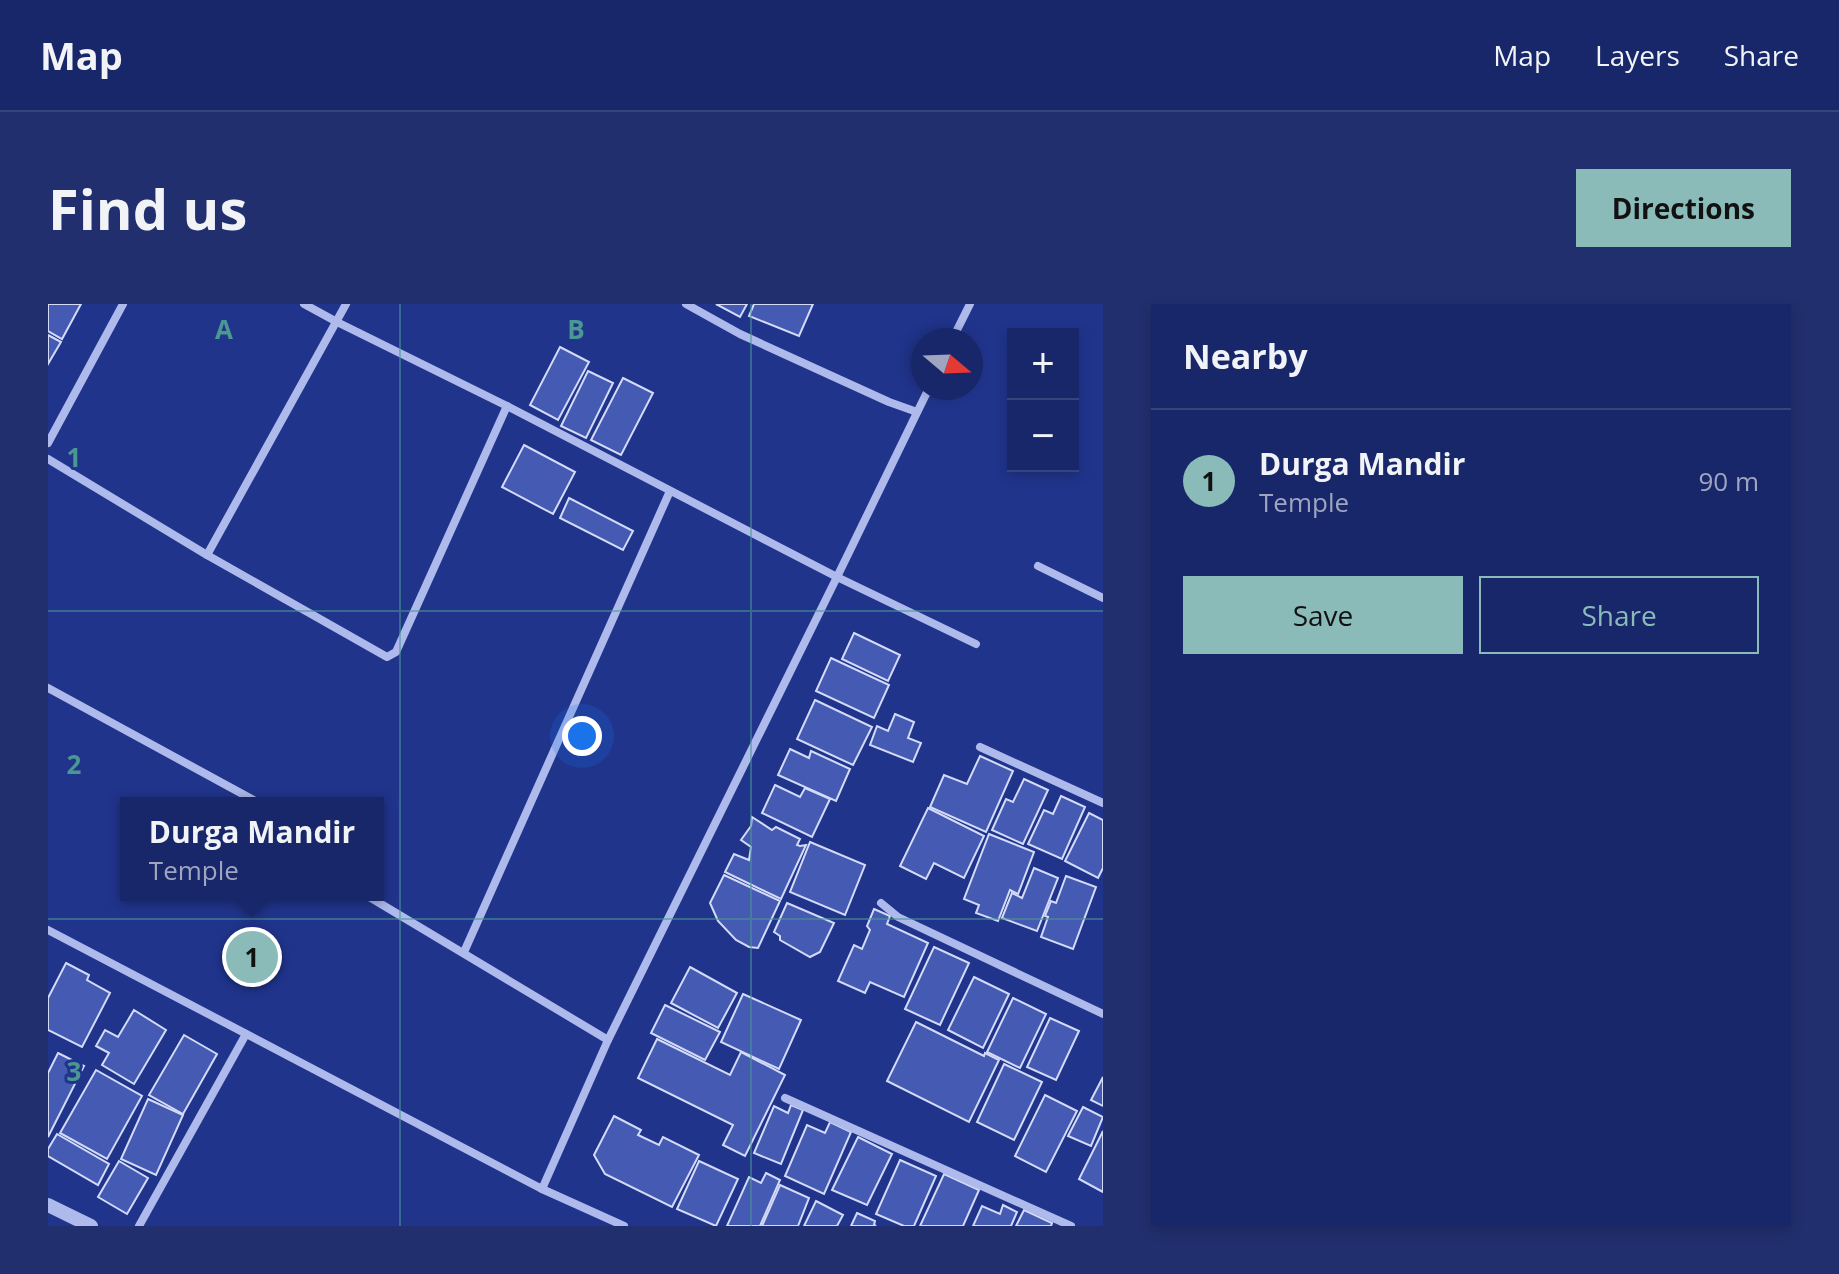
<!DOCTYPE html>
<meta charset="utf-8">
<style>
:root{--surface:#182769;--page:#212f6f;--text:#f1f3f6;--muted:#9fa5c0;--line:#36447d;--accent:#8bbbb9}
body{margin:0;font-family:"Open Sans",sans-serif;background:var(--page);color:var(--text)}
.controls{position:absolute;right:24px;top:24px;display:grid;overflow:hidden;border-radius:0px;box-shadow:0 4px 12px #0003}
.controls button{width:72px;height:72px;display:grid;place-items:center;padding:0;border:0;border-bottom:2px solid var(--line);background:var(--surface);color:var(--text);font:40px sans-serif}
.compass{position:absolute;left:863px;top:24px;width:72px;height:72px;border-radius:50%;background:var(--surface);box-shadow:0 4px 12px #0003;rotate:109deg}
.you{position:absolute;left:534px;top:432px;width:28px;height:28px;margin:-20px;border:6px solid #fff;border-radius:50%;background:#1a73e8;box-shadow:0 0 0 12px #1a73e833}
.badge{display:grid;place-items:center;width:52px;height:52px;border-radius:50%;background:var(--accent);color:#111;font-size:26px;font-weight:700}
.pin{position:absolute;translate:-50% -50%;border:4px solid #fff;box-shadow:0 2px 8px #0006}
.popup{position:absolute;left:72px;top:493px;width:264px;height:104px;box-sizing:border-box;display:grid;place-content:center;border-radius:0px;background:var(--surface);filter:drop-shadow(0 2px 6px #0005);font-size:26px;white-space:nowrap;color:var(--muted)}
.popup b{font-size:30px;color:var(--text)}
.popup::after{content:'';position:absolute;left:50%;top:100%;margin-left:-16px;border:16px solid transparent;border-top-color:var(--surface)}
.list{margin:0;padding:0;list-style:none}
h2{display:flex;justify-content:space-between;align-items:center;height:104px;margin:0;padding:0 32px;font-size:34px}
h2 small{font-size:26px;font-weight:400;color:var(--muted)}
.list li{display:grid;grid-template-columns:52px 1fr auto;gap:24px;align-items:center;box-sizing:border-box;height:144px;padding:0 32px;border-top:2px solid var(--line)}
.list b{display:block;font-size:30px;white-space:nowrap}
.list p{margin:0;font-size:26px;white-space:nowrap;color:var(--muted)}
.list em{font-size:26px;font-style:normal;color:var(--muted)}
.actions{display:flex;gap:16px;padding:24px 32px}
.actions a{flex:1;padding:18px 0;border:2px solid var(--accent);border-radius:0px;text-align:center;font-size:28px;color:var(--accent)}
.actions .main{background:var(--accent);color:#111}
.map{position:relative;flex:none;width:1055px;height:922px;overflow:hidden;border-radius:0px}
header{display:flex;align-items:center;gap:48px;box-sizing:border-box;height:112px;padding:0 40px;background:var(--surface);border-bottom:2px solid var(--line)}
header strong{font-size:38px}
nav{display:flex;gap:44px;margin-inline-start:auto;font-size:28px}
.intro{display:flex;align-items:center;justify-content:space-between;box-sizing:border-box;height:192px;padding:0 48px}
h1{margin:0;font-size:56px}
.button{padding:20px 36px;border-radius:0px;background:var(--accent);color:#111;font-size:28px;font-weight:700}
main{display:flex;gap:48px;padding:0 48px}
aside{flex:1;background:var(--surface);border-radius:0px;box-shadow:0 4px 12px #0003}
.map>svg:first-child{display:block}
.building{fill:#455ab2;stroke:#d3dbf9;stroke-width:2}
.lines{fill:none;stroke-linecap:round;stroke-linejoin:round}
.minor{stroke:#aebaec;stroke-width:8}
.tertiary{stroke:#aebaec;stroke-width:14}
.grid{fill:none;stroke:#4b9892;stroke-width:2;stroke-opacity:0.55}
.grid-label{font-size:26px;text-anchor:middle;font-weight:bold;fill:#4b9892;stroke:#20348c;stroke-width:6;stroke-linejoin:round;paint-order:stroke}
</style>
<header>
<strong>Map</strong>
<nav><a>Map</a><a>Layers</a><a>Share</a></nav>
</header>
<div class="intro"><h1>Find us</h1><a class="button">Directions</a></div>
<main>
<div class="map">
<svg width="1055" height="922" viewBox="0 0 1055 922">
<rect width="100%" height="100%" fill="#20348c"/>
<g class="building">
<path d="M0,0H33L14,35L0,27Z"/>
<path d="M668,0H699L692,13Z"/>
<path d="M706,0H765L751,32L701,12Z"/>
<path d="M0,31L13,38L0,60Z"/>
<path d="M512,43L541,58L510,116L482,101Z"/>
<path d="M540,67L565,79L538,134L513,122Z"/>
<path d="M575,74L605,89L573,151L543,136Z"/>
<path d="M476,141L527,168L505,210L454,183Z"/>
<path d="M521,194L585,227L575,246L512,214Z"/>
<path d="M806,329L852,351L840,377L794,355Z"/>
<path d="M783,354L841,381L826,414L768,387Z"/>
<path d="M767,396L824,423L805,461L749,435Z"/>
<path d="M847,410L866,418L860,434L873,439L865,458L822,441L829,422L840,427Z"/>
<path d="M742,445L761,454L763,447L802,465L788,497L730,471Z"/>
<path d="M932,452L965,467L938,528L882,503L896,471L919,480Z"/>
<path d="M976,475L1000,486L975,540L944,526L958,495L965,498Z"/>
<path d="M727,481L752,493L757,484L782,495L764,533L714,509Z"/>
<path d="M1013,492L1037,503L1014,555L980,540L996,506L1005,510Z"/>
<path d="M880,504L936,532L916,574L886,559L878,575L852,562Z"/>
<path d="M1041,509L1055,516V564L1050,574L1017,557Z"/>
<path d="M704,513L724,526L728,523L752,535L749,541L752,542L758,541L733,595L677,568L686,550L701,556L703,543L693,536L703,522Z"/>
<path d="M941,530L986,548L970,590L962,586L950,617L928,609L931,601L916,595Z"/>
<path d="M762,538L817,561L797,611L742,588Z"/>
<path d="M986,564L1010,574L989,627L954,614L964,589L974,594Z"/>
<path d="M676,571L732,597L710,644L701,643L688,636L670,617L662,599Z"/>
<path d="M1018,572L1048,583L1025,645L993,633L1000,613L997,612L1003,597L1008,599Z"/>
<path d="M739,599L786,619L772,648L762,653L732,636V632L726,628Z"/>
<path d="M826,605L842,612L839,620L880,639L856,693L822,678L817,689L790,677L806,641L814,645L822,626L819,622Z"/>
<path d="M886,643L921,659L892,721L857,705Z"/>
<path d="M18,659L41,671L39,676L62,689L34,743L0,726V694Z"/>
<path d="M642,663L689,689L670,724L623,699Z"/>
<path d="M926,673L961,690L935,744L900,726Z"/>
<path d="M695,690L753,716L731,765L673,738Z"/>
<path d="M965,694L998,710L972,764L939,748Z"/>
<path d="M617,701L672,728L657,756L603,729Z"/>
<path d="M86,706L118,726L86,780L54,761L61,749L48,742L57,726L70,733Z"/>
<path d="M1002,714L1031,727L1008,776L979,763Z"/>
<path d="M868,718L936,752L937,749L951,756L921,818L839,777Z"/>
<path d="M136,731L169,750L135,810L101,791Z"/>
<path d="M609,735L682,771L693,748L737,771L697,852L675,841L685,821L590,774Z"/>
<path d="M10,749L36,762L0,833V769Z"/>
<path d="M956,760L994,778L966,836L929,818Z"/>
<path d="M48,766L94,792L59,855L12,829Z"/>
<path d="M1055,773V802L1043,796Z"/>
<path d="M997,791L1029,807L998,868L967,852Z"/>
<path d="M100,795L135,811L108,871L73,855Z"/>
<path d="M743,801L755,806L733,860L706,849L726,802L740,809Z"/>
<path d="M1035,803L1055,813L1043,842L1020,832Z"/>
<path d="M566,812L593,826L590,831L611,841L615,833L651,851L624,903L557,870L546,851Z"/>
<path d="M782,818L803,828L776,890L737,872L759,821L777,829Z"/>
<path d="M1055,827V888L1031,875Z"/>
<path d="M9,830L61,860L50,881L0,852V845Z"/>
<path d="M810,833L844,850L819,901L784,886Z"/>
<path d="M852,856L888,872L866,922H856L828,910Z"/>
<path d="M71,857L100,874L79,910L50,893Z"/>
<path d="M651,857L690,875L668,922L629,905Z"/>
<path d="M718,869L732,876L712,922H679L701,873L713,879Z"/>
<path d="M896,870L931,886L915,922H872Z"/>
<path d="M732,881L761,894L750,922H714Z"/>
<path d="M768,897L795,911L789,922H756Z"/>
<path d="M955,901L969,908L963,922H925L934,902L952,910Z"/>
<path d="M976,906L1004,919L1003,922H968Z"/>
<path d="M809,909L827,917L826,921L828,922H803Z"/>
</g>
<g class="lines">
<g class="minor">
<path d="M256,0L289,18L459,102L789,273L881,84"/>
<path d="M638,0L692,30L841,98L869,108"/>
<path d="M904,36L922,0"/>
<path d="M0,139L75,0"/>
<path d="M0,155L159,251L339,353L348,348L459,102"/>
<path d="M159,251L298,0"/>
<path d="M990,262L1055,294"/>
<path d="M0,384L211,499"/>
<path d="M932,443L1055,499"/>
<path d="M318,591L560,736L789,273L928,340"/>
<path d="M833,599L850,613L1055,710"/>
<path d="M0,626L494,885L576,922"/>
<path d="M416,648L622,187"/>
<path d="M737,794L1023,922"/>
<path d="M494,885L560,736"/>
<path d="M91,922L198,730"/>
</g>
<path class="tertiary" d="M0,901L43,922"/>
</g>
<path class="grid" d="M352,0V922M703,0V922M0,307H1055M0,615H1055"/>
<g class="grid-label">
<text x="176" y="35">A</text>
<text x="528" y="35">B</text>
<text x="26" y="163">1</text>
<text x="26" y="470">2</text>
<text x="26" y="777">3</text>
</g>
</svg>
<div class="controls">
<button>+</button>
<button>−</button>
</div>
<svg class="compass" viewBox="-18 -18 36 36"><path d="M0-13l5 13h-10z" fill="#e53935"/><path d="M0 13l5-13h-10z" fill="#9fa5c0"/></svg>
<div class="you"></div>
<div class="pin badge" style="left:204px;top:653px">1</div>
<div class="popup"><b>Durga Mandir</b>Temple</div>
</div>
<aside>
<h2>Nearby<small></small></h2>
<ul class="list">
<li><span class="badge">1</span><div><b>Durga Mandir</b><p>Temple</p></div><em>90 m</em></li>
</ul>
<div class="actions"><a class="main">Save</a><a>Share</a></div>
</aside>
</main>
